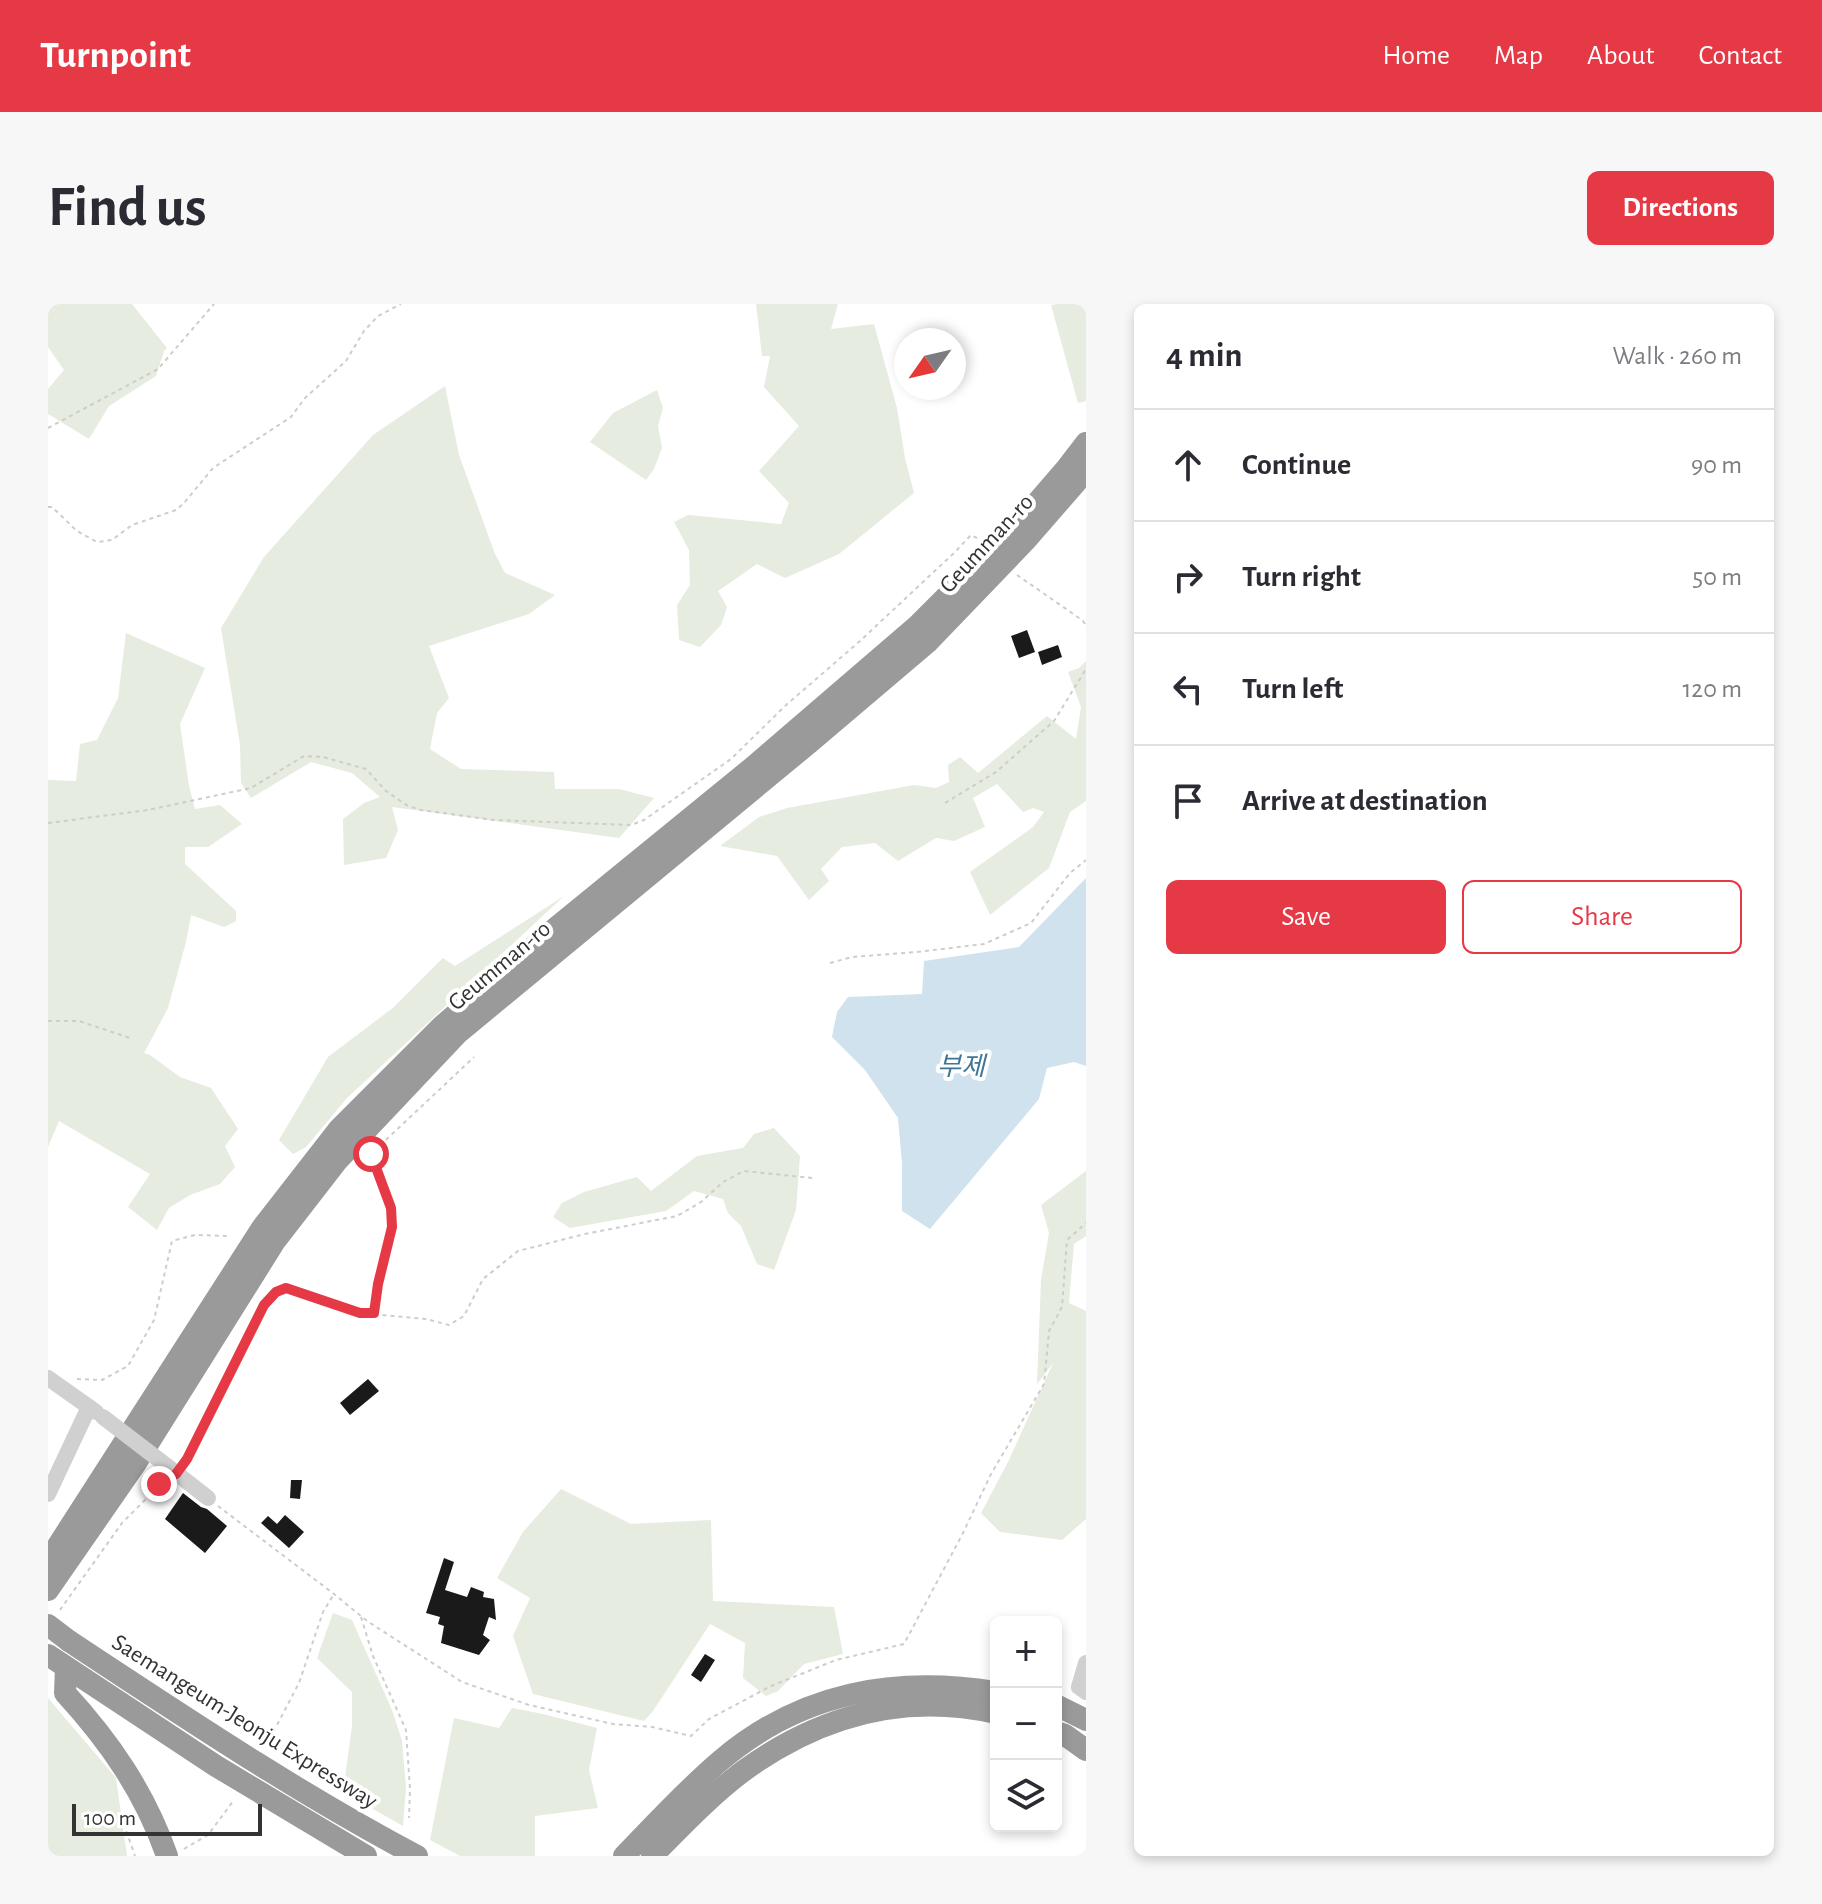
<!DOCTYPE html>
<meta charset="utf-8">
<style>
:root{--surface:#fff;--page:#f7f7f7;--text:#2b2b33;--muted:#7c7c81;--line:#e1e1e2;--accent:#e63946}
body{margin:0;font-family:"Alegreya Sans","Noto Sans KR",sans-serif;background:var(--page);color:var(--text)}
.controls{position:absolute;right:24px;bottom:24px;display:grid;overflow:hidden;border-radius:12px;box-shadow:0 4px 12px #0003}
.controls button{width:72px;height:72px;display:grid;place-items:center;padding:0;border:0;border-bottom:2px solid var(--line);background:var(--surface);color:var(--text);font:40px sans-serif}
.compass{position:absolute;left:846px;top:24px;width:72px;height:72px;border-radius:50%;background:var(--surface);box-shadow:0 4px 12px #0003;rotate:236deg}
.scale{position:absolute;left:24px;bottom:20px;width:190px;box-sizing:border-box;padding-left:8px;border:4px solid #333;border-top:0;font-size:22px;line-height:28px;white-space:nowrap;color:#333;-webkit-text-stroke:6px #fff;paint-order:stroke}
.stop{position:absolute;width:24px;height:24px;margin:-18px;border:6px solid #e63946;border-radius:50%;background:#fff}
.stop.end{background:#e63946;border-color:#fff;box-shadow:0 2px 8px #0008}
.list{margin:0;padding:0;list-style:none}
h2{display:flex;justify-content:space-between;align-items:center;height:104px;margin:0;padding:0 32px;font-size:34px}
h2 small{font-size:26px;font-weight:400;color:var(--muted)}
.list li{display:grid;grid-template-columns:52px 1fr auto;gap:24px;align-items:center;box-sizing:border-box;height:112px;padding:0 32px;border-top:2px solid var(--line)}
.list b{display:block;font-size:30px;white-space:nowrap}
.list em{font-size:26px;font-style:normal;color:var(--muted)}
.actions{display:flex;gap:16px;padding:24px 32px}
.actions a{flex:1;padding:18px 0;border:2px solid var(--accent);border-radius:12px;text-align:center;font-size:28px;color:var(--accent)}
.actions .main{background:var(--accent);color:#fff}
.icon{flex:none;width:44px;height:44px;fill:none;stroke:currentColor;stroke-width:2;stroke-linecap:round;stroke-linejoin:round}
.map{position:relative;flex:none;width:1038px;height:1552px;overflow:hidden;border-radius:12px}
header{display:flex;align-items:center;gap:48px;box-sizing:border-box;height:112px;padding:0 40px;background:var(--accent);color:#fff}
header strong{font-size:38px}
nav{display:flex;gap:44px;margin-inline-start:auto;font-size:28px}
.intro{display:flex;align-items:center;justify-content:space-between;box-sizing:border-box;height:192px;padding:0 48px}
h1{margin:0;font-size:56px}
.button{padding:20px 36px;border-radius:12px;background:var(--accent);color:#fff;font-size:28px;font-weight:700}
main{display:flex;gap:48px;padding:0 48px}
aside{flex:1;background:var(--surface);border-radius:12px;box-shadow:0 4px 12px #0003}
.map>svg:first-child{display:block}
.green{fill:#e6ecdf}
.water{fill:#cfe2ee}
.building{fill:#1a1a1a}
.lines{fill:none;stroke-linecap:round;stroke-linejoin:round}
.path{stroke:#cdcdcd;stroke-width:2;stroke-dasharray:4 4;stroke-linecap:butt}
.minor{stroke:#d0d0d0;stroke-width:16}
.highway{stroke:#9a9a9a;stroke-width:22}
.minor-bridge{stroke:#d0d0d0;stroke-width:16}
.highway-bridge{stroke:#9a9a9a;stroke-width:22}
.route{stroke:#e63946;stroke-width:10}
.labels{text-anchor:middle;stroke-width:8;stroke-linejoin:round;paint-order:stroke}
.street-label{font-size:24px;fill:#333;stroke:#fff}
.water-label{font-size:26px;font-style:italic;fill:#3f7597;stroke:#fff}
</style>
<header>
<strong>Turnpoint</strong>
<nav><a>Home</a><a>Map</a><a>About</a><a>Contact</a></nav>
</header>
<div class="intro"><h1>Find us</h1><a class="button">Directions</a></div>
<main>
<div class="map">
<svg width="1038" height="1552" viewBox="0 0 1038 1552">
<rect width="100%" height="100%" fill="#fff"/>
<g class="green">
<path d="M0,0H84L119,44L116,47L108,72L61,102L41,135L0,110V85L16,66L0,43Z"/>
<path d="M708,0H790L783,25L826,20L849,104L857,154L866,189L791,250L737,274L709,260L670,287L679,303L673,321L652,343L631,336L629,301L642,281L641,246L626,218L640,211L733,220L741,199L711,167L751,122L716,83L722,52H714Z"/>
<path d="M1009,0H1038V97L1030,99L1003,1Z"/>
<path d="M397,82L411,151L447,250L457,269L507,291L481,310L381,342L401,394L389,409L382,445L413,465L506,468L507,485H571L606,494L571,534L344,503L350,526L338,554L296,561L295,515L316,499L332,493L304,469L263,458L203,494L193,479L192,441L173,324L216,253L325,131Z"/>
<path d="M609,86L615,104L610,122L614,144L606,165L598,176L542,138L565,109Z"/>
<path d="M78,329L157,364L132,420L141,482L147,505L172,501L194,520L160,543H137V560L188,607V617L176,623L143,611L138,638L120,704L96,749L102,751L132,773L163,784L190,825L177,842L187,863L172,880L142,891L121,904L109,926L80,903L102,870L11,817L0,843V476L28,477L32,440L49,436L70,394Z"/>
<path d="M1038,357V497L1022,508L1001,564L942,611L922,568L985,523L996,508L985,504L975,508L949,480L925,494L937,523L906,537L888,534L850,557L827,539L794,543L773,565L781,577L761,596L729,552L672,542L711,513L739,504L866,481L888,484L901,478L900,461L912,453L930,469L999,412L1028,435L1033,403L1020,368L1031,364Z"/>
<path d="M516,592L299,794L258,843L245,850L231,836L280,753L346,703L395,654L407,662Z"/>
<path d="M726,824L752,852L748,906L726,966L709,960L693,922L680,909L675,895L646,887L618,907L522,924L505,913L514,899L536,888L589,873L603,887L649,852L695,844L706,830Z"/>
<path d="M1038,867V932L1026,940L1021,999L1038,1007V1215L1014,1236L952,1228L933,1209L960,1158L1005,1059L989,1080L993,976L1001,929L993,901Z"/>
<path d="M513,1185L583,1220L663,1216L665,1297L786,1303L795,1350L756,1360L730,1387L718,1392L695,1374L697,1339L662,1320L605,1407L596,1417L485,1390L465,1332L482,1294L449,1274L475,1228Z"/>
<path d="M285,1309L304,1316L344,1406L354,1437L358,1484L355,1522L295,1488L304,1422V1388L269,1354Z"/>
<path d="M0,1394L68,1474L79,1552H0Z"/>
<path d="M464,1404L495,1410L549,1424L541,1466L550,1504L487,1512V1552H412L382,1536L406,1414L451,1424Z"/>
</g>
<path class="water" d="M1038,574V762L1026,758L999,764L991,795L882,925L854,907V859L850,814L817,766L784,733L789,708L800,693L874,690L876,657L971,643Z"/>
<g class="building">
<path d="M979,326L987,348L971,354L963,332Z"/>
<path d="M1010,341L1014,353L994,361L990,348Z"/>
<path d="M320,1075L331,1087L302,1111L292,1099Z"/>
<path d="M243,1176H254L252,1195L242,1194Z"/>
<path d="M135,1189L153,1203L159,1205L179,1222L157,1249L117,1215Z"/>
<path d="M237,1211L256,1228L241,1244L213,1219L220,1212L229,1220Z"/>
<path d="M396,1254L406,1258L397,1286L419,1293L423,1283L436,1288L435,1293L446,1295L448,1316L441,1313L435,1331L442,1336L431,1351L393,1339L396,1322L390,1320L392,1313L378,1309Z"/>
<path d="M657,1350L667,1356L653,1378L643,1371Z"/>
</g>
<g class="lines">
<g class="path">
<path d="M0,124L110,65L166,0"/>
<path d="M0,203H4L29,227L49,238L64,236L84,221L128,206L136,199L165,164L243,113L257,94L298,57L316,27L330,12L353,0"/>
<path d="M969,271L1034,316L1038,321"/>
<path d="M897,499L948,468L1006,417L1038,365"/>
<path d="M0,519L100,506L203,484L256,452L275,453L318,465L338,487L360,502L373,506L446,516L583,521L596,516L683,455L737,402L812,337L907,248L923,231L931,235"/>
<path d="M782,659L804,653L869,648L936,640L983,619L1022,569L1038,556"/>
<path d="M0,717H31L82,734"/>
<path d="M326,1008L330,980L344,923L343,904L323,850L426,753"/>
<path d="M29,1075L54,1076L80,1062L106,1016L124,937L147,931L181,932"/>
<path d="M137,1157L216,1001L228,988L238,984L312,1009L378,1015L401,1021L416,1012L435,975L470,947L537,930L629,912L653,898L675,878L696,867L764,874"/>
<path d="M170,1202L286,1290L319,1317L414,1378L481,1401L565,1420L604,1423L643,1432L661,1415L723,1382L788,1356L856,1340L915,1229L943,1170L996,1080L1001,1027L1014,1003L1019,936L1038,919"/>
<path d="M12,1306L74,1219L115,1178"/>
<path d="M313,1313L325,1352L358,1426L362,1485L361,1514"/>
<path d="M218,1442L251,1379L275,1308L286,1290"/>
<path d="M73,1512L87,1552"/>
<path d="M136,1545L160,1531L186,1496"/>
</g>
<g class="minor">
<path d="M0,1074L48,1108"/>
<path d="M119,1162L160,1194"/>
<path d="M0,1190L41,1103"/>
<path d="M1038,1359L1031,1383L1038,1388"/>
</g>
<g class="highway">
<path d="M0,1257L214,924L291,825L394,722L499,631L705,463L870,321L967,224L1018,165L1038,139"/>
<path d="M0,1286L88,1159L227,937L289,857L410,729L761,439L881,337L977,237L1038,167"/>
<path d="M21,1337C135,1412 248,1488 369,1552"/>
<path d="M0,1351L168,1462L318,1552"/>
<path d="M18,1364L17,1389C62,1438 97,1489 119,1552"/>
<path d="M1008,1401L1038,1416"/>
<path d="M1008,1428L1017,1431L1038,1446"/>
<path d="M576,1552C607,1520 638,1486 672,1457C753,1388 846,1372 948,1388"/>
<path d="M604,1552C633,1523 661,1493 694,1468C769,1413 855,1388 948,1409"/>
</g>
<path class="minor-bridge" d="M55,1113L119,1162"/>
<path class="highway-bridge" d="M0,1321L21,1337"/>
</g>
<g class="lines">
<path class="route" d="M111,1180L128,1170L139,1155L216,1001L228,988L238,984L312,1009H326L330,980L344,923L343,904L323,850"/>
</g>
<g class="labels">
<g class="street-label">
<text transform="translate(938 239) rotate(-47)" y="8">Geumman-ro</text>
<text transform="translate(451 661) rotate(-40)" y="8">Geumman-ro</text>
<text transform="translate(197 1417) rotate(32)" y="8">Saemangeum-Jeonju Expressway</text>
</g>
<g class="water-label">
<text x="913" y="771">부제</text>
</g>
</g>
</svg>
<div class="controls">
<button>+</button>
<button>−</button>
<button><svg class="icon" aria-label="layers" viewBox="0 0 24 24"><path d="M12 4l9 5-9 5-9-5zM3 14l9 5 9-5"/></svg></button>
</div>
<svg class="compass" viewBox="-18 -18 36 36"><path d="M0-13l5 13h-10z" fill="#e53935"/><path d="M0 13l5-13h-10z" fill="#7c7c81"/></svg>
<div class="scale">100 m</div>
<div class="stop" style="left:323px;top:850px"></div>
<div class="stop end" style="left:111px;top:1180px"></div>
</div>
<aside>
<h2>4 min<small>Walk · 260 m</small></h2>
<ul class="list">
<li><svg class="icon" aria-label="ahead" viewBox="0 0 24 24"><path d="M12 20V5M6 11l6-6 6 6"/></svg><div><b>Continue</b></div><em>90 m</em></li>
<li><svg class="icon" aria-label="right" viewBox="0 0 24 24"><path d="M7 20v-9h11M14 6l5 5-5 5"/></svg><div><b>Turn right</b></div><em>50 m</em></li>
<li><svg class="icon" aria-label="left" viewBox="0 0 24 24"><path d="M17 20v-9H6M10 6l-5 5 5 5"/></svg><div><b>Turn left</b></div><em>120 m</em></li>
<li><svg class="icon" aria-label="arrive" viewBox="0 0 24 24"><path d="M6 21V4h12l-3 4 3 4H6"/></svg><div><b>Arrive at destination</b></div></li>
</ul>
<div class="actions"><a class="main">Save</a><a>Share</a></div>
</aside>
</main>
